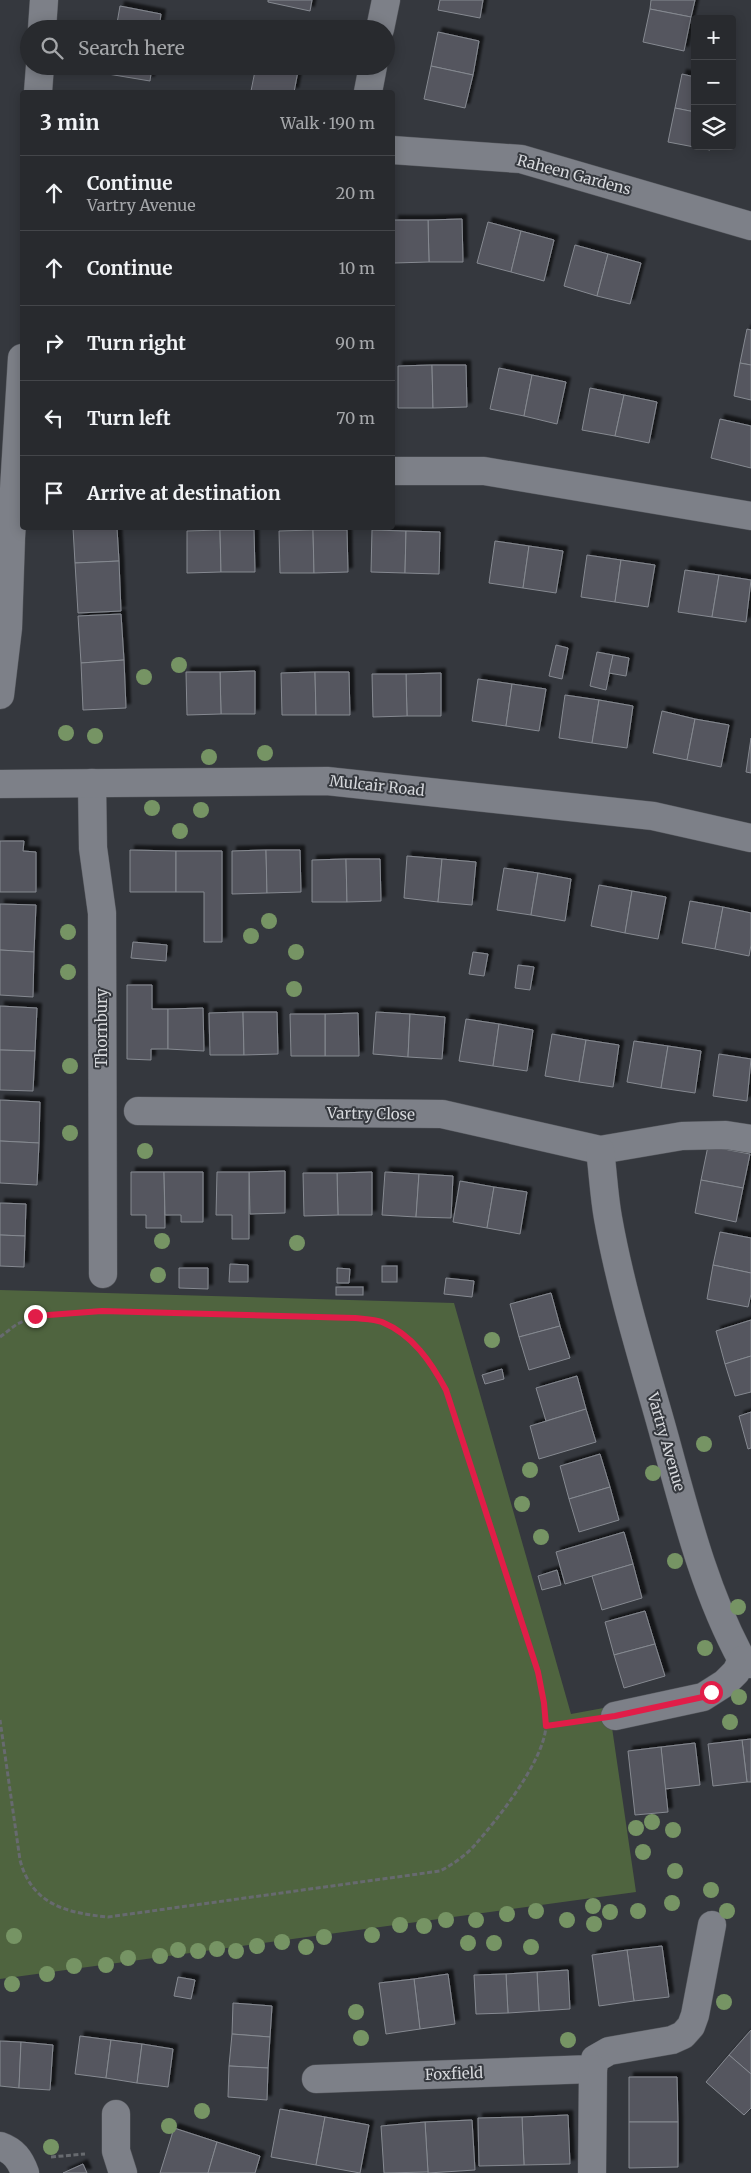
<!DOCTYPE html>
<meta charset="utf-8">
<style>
:root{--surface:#282a2e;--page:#34363a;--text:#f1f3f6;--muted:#a5a7aa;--line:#44464a}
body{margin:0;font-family:Merriweather,serif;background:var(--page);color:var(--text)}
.controls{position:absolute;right:15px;top:15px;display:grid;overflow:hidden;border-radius:5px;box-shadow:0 2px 12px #0003}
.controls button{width:45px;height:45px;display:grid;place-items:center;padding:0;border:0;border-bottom:1px solid var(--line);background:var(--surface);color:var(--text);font:25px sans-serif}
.stop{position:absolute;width:15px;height:15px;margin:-11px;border:4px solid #e11d48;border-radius:50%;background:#fff}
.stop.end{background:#e11d48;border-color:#fff;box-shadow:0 1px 5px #0008}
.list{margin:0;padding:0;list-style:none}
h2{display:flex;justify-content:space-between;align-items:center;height:65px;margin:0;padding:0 20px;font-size:21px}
h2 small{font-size:16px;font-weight:400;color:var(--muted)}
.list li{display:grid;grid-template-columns:32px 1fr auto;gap:15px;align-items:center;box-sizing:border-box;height:75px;padding:0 20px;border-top:1px solid var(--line)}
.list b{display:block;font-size:19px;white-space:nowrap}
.list p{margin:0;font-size:16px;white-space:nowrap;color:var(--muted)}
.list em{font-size:16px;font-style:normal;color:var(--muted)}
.icon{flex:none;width:28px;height:28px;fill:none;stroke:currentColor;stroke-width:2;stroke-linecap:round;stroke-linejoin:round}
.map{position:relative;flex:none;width:751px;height:2173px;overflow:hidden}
.search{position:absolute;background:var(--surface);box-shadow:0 2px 12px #0003;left:20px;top:20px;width:375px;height:55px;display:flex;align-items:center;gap:12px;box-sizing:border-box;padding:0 18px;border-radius:28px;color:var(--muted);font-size:19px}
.panel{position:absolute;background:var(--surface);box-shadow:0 2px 12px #0003;left:20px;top:90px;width:375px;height:440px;border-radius:5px}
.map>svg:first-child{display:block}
.green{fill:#4f643f}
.building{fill:#54575e;stroke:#868991;filter:url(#shadow)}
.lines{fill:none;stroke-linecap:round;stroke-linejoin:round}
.minor-casing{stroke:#54565c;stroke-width:29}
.path{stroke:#676a6f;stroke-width:3;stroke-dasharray:5 2.5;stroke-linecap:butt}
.minor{stroke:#7d8088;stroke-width:28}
.tree{fill:#769464}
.route{stroke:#e11d48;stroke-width:6}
.labels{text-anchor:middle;stroke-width:4;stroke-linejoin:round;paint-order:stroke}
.street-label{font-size:15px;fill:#d6d8dc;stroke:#35383e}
</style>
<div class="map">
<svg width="751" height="2173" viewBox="0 0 751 2173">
<defs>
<filter id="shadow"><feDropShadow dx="4.5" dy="-4.5" stdDeviation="1" flood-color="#0009"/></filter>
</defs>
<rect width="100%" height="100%" fill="#35383e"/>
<path class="green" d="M0,1290L454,1303L571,1714L609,1707L636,1892L0,1979Z"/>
<g class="building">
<path d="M268,0H312L310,11L268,2Z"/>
<path d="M440,0H483L480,18L438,10Z"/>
<path d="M651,0H695L691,17L650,9Z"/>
<path d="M120,6L161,14L159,29H116Z"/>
<path d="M650,9L691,17L684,51L643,42Z"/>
<path d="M438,32L479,41L473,75L431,66Z"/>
<path d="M109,66H152L150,81L108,74Z"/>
<path d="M256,66H299L294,92L251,91Z"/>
<path d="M431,66L473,75L465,108L424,99Z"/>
<path d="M682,74L695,77V112L675,108Z"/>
<path d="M675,108L695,112V146H710V150L668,142Z"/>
<path d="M462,219L463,262H429L428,220Z"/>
<path d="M394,220H428L429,262L394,263Z"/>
<path d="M488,222L521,231L511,272L477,263Z"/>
<path d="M521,231L554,240L544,281L511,272Z"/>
<path d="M575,245L608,254L597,296L564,286Z"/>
<path d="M608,254L641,263L630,304L597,296Z"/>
<path d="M747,329L751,330V365L740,363Z"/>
<path d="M740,363L751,365V400L734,396Z"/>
<path d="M432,365L433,408H398V366Z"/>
<path d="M432,365H466L467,407L433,408Z"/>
<path d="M499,368L532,375L524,416L490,409Z"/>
<path d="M532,375L566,382L557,424L524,416Z"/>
<path d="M590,388L624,395L615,436L582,430Z"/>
<path d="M624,395L657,402L649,443L615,436Z"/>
<path d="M720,419L751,426V468L711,458Z"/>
<path d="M73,528H117L119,561L75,563Z"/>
<path d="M220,530L221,572L187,573V531Z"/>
<path d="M220,530H254L255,572H221Z"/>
<path d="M313,530L314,573H280L279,531Z"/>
<path d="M313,530H347L348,572L314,573Z"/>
<path d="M372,530L406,531L405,573L371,572Z"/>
<path d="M406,531L440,532L439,574L405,573Z"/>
<path d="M495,541L529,546L523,588L489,583Z"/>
<path d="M529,546L563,551L556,593L523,588Z"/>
<path d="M587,555L621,560L615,602L581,597Z"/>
<path d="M621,560L655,565L648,607L615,602Z"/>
<path d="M119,561L121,611L78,613L75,563Z"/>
<path d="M685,570L719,575L712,617L678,612Z"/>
<path d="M719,575L751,580L746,622L712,617Z"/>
<path d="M121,614L124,660L81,663L78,616Z"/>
<path d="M556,645L568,648L562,679L549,676Z"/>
<path d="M597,652L613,655L606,690L590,686Z"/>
<path d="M613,655L629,658L626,676L609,673Z"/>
<path d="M124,660L126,708L83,710L81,663Z"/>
<path d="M255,671V714H221L220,672Z"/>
<path d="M186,672H220L221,714L187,715Z"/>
<path d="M315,672L316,715H282L281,673Z"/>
<path d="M315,672H349L350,715H316Z"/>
<path d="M441,673V716H407L406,674Z"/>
<path d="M372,674H406L407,716L373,717Z"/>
<path d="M478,679L512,684L506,726L472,721Z"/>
<path d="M512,684L546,689L539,731L506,726Z"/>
<path d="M565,695L599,700L592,743L559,738Z"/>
<path d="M599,700L633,706L627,748L592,743Z"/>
<path d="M662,711L695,719L687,760L653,753Z"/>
<path d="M695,719L729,725L721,767L687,760Z"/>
<path d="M751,738V773L746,772Z"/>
<path d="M0,841H24L23,851L36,852V892H0Z"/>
<path d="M130,850L176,851V892H130Z"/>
<path d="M266,850L267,893L232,894V851Z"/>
<path d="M266,850H300L301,892L267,893Z"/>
<path d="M176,851H222V942H204V892H176Z"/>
<path d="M407,856L442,859L438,902L404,898Z"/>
<path d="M346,859L347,902H312V860Z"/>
<path d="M346,859H380L381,901L347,902Z"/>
<path d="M442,859L476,862L472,905L438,902Z"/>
<path d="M504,868L538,873L531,915L497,910Z"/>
<path d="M538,873L571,879L565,921L531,915Z"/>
<path d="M599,885L632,891L625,933L591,926Z"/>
<path d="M632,891L666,897L658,939L625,933Z"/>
<path d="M690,901L723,907L715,949L682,943Z"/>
<path d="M0,904L36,905L34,952L0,950Z"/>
<path d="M723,907L751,913V945L749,956L715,949Z"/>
<path d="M133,942L167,945L166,961L131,958Z"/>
<path d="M0,950L34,952L33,997L0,995Z"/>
<path d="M473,952L488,954L484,976L469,974Z"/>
<path d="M518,965L534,967L530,990L515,988Z"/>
<path d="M127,985H152V1009H168V1049H151V1060L127,1059Z"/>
<path d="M0,1006L37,1008L35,1051L0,1050Z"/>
<path d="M203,1008L204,1051L168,1049V1009Z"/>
<path d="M243,1012L244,1055H210L209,1013Z"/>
<path d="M243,1012H277L278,1054L244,1055Z"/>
<path d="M376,1012L410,1014L408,1057L373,1054Z"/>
<path d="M358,1013L359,1056H325V1014Z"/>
<path d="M290,1014H325V1056H291Z"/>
<path d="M410,1014L445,1017L442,1059L408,1057Z"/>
<path d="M466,1019L499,1024L493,1066L459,1061Z"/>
<path d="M499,1024L533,1030L527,1071L493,1066Z"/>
<path d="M552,1034L586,1040L579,1082L545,1076Z"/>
<path d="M586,1040L619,1045L613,1087L579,1082Z"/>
<path d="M634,1041L668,1046L661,1088L627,1082Z"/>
<path d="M668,1046L701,1051L695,1093L661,1088Z"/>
<path d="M0,1050L35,1051L33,1091L0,1090Z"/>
<path d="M719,1054L751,1059L747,1101L713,1096Z"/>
<path d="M0,1100L40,1102L39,1143L0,1141Z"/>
<path d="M0,1141L39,1143L37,1185L0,1183Z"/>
<path d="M708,1146L750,1154L743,1188L701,1180Z"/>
<path d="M285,1171V1213L250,1214L249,1172Z"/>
<path d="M131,1172H164L165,1228H146V1215H131Z"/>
<path d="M164,1172H203V1222H181V1215H165Z"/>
<path d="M217,1172H249V1239H232V1215H216Z"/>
<path d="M372,1172V1215H338L337,1173Z"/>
<path d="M385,1172L419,1174L416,1217L382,1215Z"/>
<path d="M303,1173H337L338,1215L304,1216Z"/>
<path d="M419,1174L453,1176L451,1218L416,1217Z"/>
<path d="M701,1180L743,1188L736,1222L695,1213Z"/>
<path d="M460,1181L494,1187L487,1228L453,1222Z"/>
<path d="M494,1187L527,1192L520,1234L487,1228Z"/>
<path d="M0,1203L26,1204L25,1236L0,1235Z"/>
<path d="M720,1232L751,1238V1273L713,1265Z"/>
<path d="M0,1235L25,1236L24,1267L0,1266Z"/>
<path d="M230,1264L248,1265V1282H229Z"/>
<path d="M713,1265L751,1273V1294L748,1307L707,1299Z"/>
<rect x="382" y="1266" width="15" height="16"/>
<path d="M179,1268H208V1289L179,1288Z"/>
<path d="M337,1268L350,1269L349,1283H337Z"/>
<path d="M446,1278L474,1281L472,1297L444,1294Z"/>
<rect x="336" y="1287" width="27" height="8"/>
<path d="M551,1293L560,1326L519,1337L510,1304Z"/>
<path d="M751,1320V1356L725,1364L716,1331Z"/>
<path d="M560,1326L570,1358L529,1370L519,1337Z"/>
<path d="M751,1356V1392L735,1396L725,1364Z"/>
<path d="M502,1369L504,1379L485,1384L482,1375Z"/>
<path d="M577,1376L586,1409L546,1421L536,1388Z"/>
<path d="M586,1409L596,1442L539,1459L530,1426Z"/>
<path d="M751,1412V1448L748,1449L739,1416Z"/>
<path d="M600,1454L610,1487L569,1499L560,1466Z"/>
<path d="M610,1487L619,1520L579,1532L569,1499Z"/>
<path d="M624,1532L633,1564L565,1584L556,1552Z"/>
<path d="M633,1564L642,1598L602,1610L592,1576Z"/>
<path d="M557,1570L561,1585L542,1590L538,1576Z"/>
<path d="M645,1611L655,1644L614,1655L605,1622Z"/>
<path d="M655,1644L665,1676L624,1688L614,1655Z"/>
<path d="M751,1739V1782H747L742,1740Z"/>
<path d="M742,1740L747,1782L713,1786L708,1744Z"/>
<path d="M695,1743L700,1785L665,1789L661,1747Z"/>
<path d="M661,1747L668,1812L635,1815L628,1751Z"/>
<path d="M662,1946L669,1997L634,2001L627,1950Z"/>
<path d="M627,1950L634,2001L599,2006L592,1955Z"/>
<path d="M568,1970L570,2009L539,2011L537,1972Z"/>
<path d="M537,1972L539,2011L508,2013L506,1974Z"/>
<path d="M448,1974L455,2024L420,2029L414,1979Z"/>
<path d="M506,1974L508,2013L476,2014L474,1975Z"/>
<path d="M178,1977L195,1980L191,1999L174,1996Z"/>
<path d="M414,1979L420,2029L386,2034L379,1983Z"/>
<path d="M233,2003L272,2006L270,2037L232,2034Z"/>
<path d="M751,2030V2074L729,2055Z"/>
<path d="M232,2034L270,2037L268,2068L229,2066Z"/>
<path d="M80,2036L111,2040L106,2078L75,2074Z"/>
<path d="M111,2040L142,2044L137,2083L106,2078Z"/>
<path d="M0,2041L21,2042L19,2088L0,2086Z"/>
<path d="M21,2042L53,2045L50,2090L19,2088Z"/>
<path d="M142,2044L173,2049L168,2087L137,2083Z"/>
<path d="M729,2055L751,2074V2108L744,2115L706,2082Z"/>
<path d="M229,2066L268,2068L267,2100L228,2097Z"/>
<path d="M629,2077H677L678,2122H629Z"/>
<path d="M280,2109L325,2117L316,2165L271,2157Z"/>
<path d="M568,2115L570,2164L524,2165L522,2117Z"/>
<path d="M325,2117L369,2125L360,2173L316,2165Z"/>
<path d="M522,2117L524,2165L479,2166L478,2118Z"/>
<path d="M472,2120L475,2170L428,2173L425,2122Z"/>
<path d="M425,2122L428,2172L384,2173L381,2126Z"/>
<path d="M629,2122H678V2167L629,2168Z"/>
<path d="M174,2128L217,2142L208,2173H160Z"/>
<path d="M217,2142L260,2156L255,2173H208Z"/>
<path d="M83,2164L87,2173H63Z"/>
</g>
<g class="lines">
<defs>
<g id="minor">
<path d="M42,29L44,0"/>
<path d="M380,29L386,0"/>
<path d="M38,92L40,66"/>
<path d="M368,92L373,66"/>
<path d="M392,150L521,159L751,226"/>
<path d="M392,471H484L751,516"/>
<path d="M0,695L8,628L11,538L22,358"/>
<path d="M92,783L93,848L102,913L103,1274"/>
<path d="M0,784L327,781L653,816L751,838"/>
<path d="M138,1111L442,1114L600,1150L682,1136L726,1135L751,1139"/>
<path d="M600,1150C603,1173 604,1196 608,1218C621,1291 644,1363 664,1435C685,1511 704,1590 742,1660"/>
<path d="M615,1716L703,1697L725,1683L736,1672L742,1660L751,1664"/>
<path d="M316,2079L593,2069L595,2059L609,2051L672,2040L683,2035L691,2026L695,2015L712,1925"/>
<path d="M116,2114V2151L123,2173"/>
<path d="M0,2146C14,2151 20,2159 25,2173"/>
<path d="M592,2173L593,2069"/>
</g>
</defs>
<use href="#minor" class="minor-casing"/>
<g class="path">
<path d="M0,1337L17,1324L35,1316L48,1314L102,1311L355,1318C363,1319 374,1319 382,1322C413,1335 431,1362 446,1390L537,1672C541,1689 547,1708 546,1725C545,1760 497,1820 474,1846C465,1856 452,1865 440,1871L108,1917C67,1913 32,1905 20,1860L0,1720"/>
<path d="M546,1726L587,1720"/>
<path d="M51,2157L85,2154"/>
</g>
<use href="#minor" class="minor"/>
</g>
<g class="tree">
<circle cx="179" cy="665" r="8"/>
<circle cx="144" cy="677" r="8"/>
<circle cx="66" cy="733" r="8"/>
<circle cx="95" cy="736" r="8"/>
<circle cx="265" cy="753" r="8"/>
<circle cx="209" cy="757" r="8"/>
<circle cx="152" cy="808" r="8"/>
<circle cx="201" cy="810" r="8"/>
<circle cx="180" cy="831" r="8"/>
<circle cx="269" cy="921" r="8"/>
<circle cx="68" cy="932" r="8"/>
<circle cx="251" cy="936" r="8"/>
<circle cx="296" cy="952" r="8"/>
<circle cx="68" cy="972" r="8"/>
<circle cx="294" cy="989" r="8"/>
<circle cx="70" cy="1066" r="8"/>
<circle cx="70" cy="1133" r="8"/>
<circle cx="145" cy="1151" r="8"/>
<circle cx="162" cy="1241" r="8"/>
<circle cx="297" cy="1243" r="8"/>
<circle cx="158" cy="1275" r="8"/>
<circle cx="492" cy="1340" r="8"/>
<circle cx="704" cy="1444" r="8"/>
<circle cx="530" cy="1470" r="8"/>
<circle cx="653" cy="1473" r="8"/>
<circle cx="522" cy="1504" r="8"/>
<circle cx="541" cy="1537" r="8"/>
<circle cx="675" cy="1561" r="8"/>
<circle cx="738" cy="1607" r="8"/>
<circle cx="705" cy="1648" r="8"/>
<circle cx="739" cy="1697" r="8"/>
<circle cx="730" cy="1722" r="8"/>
<circle cx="652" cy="1822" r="8"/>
<circle cx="636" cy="1828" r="8"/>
<circle cx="673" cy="1830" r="8"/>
<circle cx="643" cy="1852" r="8"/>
<circle cx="675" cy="1871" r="8"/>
<circle cx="711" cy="1890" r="8"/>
<circle cx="672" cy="1903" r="8"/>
<circle cx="593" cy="1906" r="8"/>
<circle cx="536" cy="1911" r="8"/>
<circle cx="638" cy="1911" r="8"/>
<circle cx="727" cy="1911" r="8"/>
<circle cx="610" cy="1912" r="8"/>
<circle cx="507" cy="1914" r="8"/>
<circle cx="446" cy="1920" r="8"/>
<circle cx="476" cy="1920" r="8"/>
<circle cx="567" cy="1920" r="8"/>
<circle cx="594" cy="1924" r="8"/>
<circle cx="400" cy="1925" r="8"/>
<circle cx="424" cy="1926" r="8"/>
<circle cx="372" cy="1935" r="8"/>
<circle cx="14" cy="1936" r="8"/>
<circle cx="324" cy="1937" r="8"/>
<circle cx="282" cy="1942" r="8"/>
<circle cx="468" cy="1943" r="8"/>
<circle cx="494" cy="1943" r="8"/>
<circle cx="257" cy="1946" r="8"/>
<circle cx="306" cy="1947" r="8"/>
<circle cx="531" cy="1947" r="8"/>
<circle cx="217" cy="1949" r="8"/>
<circle cx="178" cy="1950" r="8"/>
<circle cx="198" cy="1951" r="8"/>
<circle cx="236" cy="1951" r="8"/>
<circle cx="160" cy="1956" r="8"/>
<circle cx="128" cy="1958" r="8"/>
<circle cx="106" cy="1965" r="8"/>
<circle cx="74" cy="1966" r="8"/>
<circle cx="47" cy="1974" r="8"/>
<circle cx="12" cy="1984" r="8"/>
<circle cx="724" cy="2002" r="8"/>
<circle cx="356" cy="2012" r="8"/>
<circle cx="361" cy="2038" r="8"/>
<circle cx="568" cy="2040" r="8"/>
<circle cx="202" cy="2111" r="8"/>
<circle cx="169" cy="2126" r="8"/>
<circle cx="51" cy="2147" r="8"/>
</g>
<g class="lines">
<path class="route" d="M35,1316L102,1311L355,1318C363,1319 374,1319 382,1322C413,1335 431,1362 446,1390L538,1672L544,1703L546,1726L615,1716L703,1697L711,1692"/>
</g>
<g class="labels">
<g class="street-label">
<text transform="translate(574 175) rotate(15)" y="5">Raheen Gardens</text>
<text transform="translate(377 786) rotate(6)" y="5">Mulcair Road</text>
<text transform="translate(102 1028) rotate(-90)" y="5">Thornbury</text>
<text transform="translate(371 1114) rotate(1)" y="5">Vartry Close</text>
<text transform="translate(666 1442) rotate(74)" y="5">Vartry Avenue</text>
<text transform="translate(454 2074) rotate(-2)" y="5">Foxfield</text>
</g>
</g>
</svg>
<div class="controls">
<button>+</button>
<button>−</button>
<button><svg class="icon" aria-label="layers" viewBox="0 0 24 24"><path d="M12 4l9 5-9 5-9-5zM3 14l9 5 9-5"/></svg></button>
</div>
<div class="stop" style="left:711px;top:1692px"></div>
<div class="stop end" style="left:35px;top:1316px"></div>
<div class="search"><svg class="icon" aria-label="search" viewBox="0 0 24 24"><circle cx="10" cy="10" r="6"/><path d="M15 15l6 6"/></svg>Search here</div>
<section class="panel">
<h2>3 min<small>Walk · 190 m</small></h2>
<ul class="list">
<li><svg class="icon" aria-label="ahead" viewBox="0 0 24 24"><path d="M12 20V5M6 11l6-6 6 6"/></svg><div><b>Continue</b><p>Vartry Avenue</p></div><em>20 m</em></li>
<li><svg class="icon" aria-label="ahead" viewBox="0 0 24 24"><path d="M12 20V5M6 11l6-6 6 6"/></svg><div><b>Continue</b></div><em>10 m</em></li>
<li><svg class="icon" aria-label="right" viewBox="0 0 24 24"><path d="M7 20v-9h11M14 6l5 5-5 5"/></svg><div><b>Turn right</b></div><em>90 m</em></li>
<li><svg class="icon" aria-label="left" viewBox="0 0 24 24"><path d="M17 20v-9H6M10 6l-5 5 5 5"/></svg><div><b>Turn left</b></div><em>70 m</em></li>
<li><svg class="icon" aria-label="arrive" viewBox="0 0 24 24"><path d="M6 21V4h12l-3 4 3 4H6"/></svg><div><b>Arrive at destination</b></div></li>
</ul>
</section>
</div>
